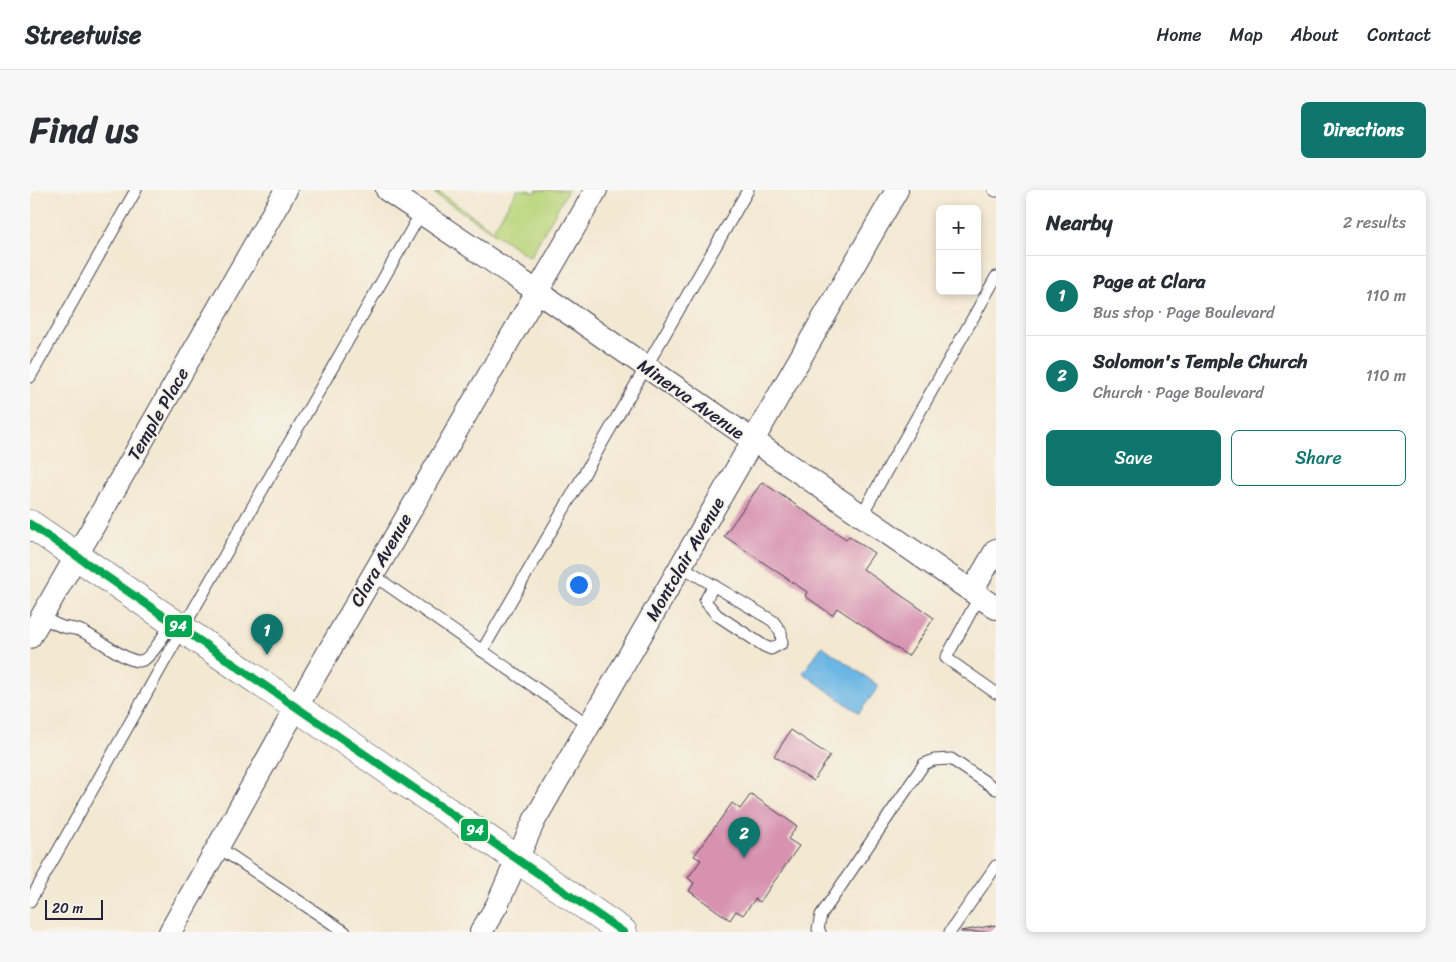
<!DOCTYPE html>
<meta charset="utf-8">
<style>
:root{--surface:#fff;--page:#f7f7f7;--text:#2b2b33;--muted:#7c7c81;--line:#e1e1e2;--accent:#0f766e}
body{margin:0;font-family:Sriracha,sans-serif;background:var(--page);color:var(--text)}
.controls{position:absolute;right:15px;top:15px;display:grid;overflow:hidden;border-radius:8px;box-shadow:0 2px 8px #0003}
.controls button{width:45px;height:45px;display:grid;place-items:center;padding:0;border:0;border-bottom:1px solid var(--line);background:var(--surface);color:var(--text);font:25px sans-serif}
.scale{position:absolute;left:15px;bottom:12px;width:58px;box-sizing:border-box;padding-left:5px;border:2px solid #22223b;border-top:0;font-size:14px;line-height:18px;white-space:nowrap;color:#22223b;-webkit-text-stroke:4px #f7f3e8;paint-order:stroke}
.you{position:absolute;left:548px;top:394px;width:18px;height:18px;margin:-12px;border:4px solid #fff;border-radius:50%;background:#1a73e8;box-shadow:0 0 0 8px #1a73e833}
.badge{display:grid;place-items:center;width:32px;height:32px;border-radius:50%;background:var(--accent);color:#fff;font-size:16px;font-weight:700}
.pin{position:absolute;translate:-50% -41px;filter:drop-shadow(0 1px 2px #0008)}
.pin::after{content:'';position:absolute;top:26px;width:18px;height:15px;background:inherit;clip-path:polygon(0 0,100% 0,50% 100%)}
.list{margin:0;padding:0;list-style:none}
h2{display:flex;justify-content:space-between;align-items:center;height:65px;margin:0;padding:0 20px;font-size:21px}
h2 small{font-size:16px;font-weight:400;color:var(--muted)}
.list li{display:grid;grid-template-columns:32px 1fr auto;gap:15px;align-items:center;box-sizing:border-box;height:80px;padding:0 20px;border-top:1px solid var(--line)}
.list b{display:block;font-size:19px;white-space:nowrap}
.list p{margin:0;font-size:16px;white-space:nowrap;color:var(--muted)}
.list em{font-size:16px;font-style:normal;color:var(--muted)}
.actions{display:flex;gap:10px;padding:15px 20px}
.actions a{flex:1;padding:11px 0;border:1px solid var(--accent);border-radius:8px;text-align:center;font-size:18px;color:var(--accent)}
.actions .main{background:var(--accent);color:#fff}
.map{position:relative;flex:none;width:966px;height:742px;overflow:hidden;border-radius:8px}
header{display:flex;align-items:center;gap:30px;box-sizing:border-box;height:70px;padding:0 25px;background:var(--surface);border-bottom:1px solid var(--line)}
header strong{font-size:24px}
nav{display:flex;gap:28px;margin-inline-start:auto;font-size:18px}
.intro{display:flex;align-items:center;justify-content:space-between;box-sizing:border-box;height:120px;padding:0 30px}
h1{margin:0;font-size:35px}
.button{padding:12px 22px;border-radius:8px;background:var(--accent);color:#fff;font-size:18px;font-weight:700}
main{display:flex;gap:30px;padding:0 30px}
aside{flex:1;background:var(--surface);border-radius:8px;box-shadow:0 2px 8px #0003}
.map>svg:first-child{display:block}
.green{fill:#b9d57b;stroke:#6e7c5b}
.water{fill:#6bb6e4;stroke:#466c90}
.building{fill:#d792b0}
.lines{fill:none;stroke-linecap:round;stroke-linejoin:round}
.service-casing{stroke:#414052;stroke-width:13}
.minor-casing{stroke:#414052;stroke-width:24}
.primary-casing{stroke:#414052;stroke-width:29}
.service{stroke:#fff;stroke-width:11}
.minor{stroke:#fff;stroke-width:22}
.primary{stroke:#fff;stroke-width:28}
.bus-1-casing{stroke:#f7f3e8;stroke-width:11}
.bus-1{stroke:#00a651;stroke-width:8}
.labels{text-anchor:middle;stroke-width:4;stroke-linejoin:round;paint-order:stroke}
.street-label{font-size:18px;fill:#22223b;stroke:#f7f3e8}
.line-badge{stroke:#f7f3e8;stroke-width:2}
.badge-label{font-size:14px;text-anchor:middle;font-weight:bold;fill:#fff}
</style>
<header>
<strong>Streetwise</strong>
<nav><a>Home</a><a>Map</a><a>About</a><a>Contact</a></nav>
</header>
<div class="intro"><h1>Find us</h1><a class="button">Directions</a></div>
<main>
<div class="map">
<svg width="966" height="742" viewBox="0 0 966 742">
<rect width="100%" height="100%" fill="#f7f3e8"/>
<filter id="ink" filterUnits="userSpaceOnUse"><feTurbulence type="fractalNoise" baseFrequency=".02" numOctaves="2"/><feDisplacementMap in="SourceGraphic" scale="10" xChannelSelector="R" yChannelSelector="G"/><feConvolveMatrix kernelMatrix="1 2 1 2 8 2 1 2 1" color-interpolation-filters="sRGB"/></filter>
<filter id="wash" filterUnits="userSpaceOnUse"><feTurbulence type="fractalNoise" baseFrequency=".0096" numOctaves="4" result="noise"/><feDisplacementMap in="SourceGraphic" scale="20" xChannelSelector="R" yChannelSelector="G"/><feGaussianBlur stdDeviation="1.12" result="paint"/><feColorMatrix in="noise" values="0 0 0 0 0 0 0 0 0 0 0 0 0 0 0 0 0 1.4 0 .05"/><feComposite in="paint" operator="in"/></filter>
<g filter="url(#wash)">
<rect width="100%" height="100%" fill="#f3e8d1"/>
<path class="green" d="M487,0H499L505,3L507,0H538L500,67L405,4L407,1L463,40Z"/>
<path class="water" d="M792,456L849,496L829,523L773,483Z"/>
<g id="blocks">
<g class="building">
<path d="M732,292L816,349L819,346L844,363L833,379L904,428L878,466L807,418L802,425L775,406L777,402L694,346Z"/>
<path d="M761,540L800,566L783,591L744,566Z"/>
<path d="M721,604L767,636L758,649L769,656L730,712L725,709L713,725L706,721L700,730L659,701L664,693L658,688L671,670L664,666L702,613L710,619Z"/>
<path d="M966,735V742H931V741Z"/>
</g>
</g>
</g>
<g filter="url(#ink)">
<use href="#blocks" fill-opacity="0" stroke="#414052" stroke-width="1"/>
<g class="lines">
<defs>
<g id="service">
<path d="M964,0L966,1"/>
<path d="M0,187L106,0"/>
<path d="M831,326L966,87"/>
<path d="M651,376L743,431L751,442L752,453L741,459L734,456L687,425L675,411L684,395"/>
<path d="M343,385L559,535"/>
<path d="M949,407L916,468L966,503"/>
<path d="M12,427C18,430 26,435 33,437C41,439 48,438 55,443C69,449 96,472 110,471C121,470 136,441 142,432"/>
<path d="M452,461L718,0"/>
<path d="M188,657L315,742"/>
<path d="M0,711L152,440L391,23"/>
<path d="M790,742L788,739L791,725L894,574L904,570L921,569L966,599"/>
<path d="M920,742L966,676"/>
</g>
<g id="minor">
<path d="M357,0L508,102L966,418"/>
<path d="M942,401L966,360"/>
<path d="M0,447L256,0"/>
<path d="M140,742L266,518L566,0"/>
<path d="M451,742L467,715L504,631L867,0"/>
</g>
<path id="primary" d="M0,334L593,742"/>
</defs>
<use href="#service" class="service-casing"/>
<use href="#minor" class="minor-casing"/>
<use href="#primary" class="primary-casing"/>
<use href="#service" class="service"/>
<use href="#minor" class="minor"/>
<use href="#primary" class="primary"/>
<defs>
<path id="bus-1" d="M0,334L593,742"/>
</defs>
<use href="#bus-1" class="bus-1-casing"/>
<use href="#bus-1" class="bus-1"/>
</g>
</g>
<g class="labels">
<g class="street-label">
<text transform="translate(661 209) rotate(35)" y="6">Minerva Avenue</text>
<text transform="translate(128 224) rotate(-60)" y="6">Temple Place</text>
<text transform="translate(655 369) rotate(-60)" y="6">Montclair Avenue</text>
<text transform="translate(351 370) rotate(-60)" y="6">Clara Avenue</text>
</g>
</g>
<g class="line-badge">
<rect x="134" y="424" width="29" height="24" rx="5" fill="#00a651"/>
<rect x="430" y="628" width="29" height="24" rx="5" fill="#00a651"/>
</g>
<g class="badge-label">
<text x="148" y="441">94</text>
<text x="445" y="645">94</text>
</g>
</svg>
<div class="controls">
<button>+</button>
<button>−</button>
</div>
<div class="scale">20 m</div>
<div class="you"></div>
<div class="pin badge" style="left:237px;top:465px">1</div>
<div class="pin badge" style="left:714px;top:668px">2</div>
</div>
<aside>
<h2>Nearby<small>2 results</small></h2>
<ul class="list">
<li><span class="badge">1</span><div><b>Page at Clara</b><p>Bus stop · Page Boulevard</p></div><em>110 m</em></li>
<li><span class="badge">2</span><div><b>Solomon's Temple Church</b><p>Church · Page Boulevard</p></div><em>110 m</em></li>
</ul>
<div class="actions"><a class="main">Save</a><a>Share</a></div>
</aside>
</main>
